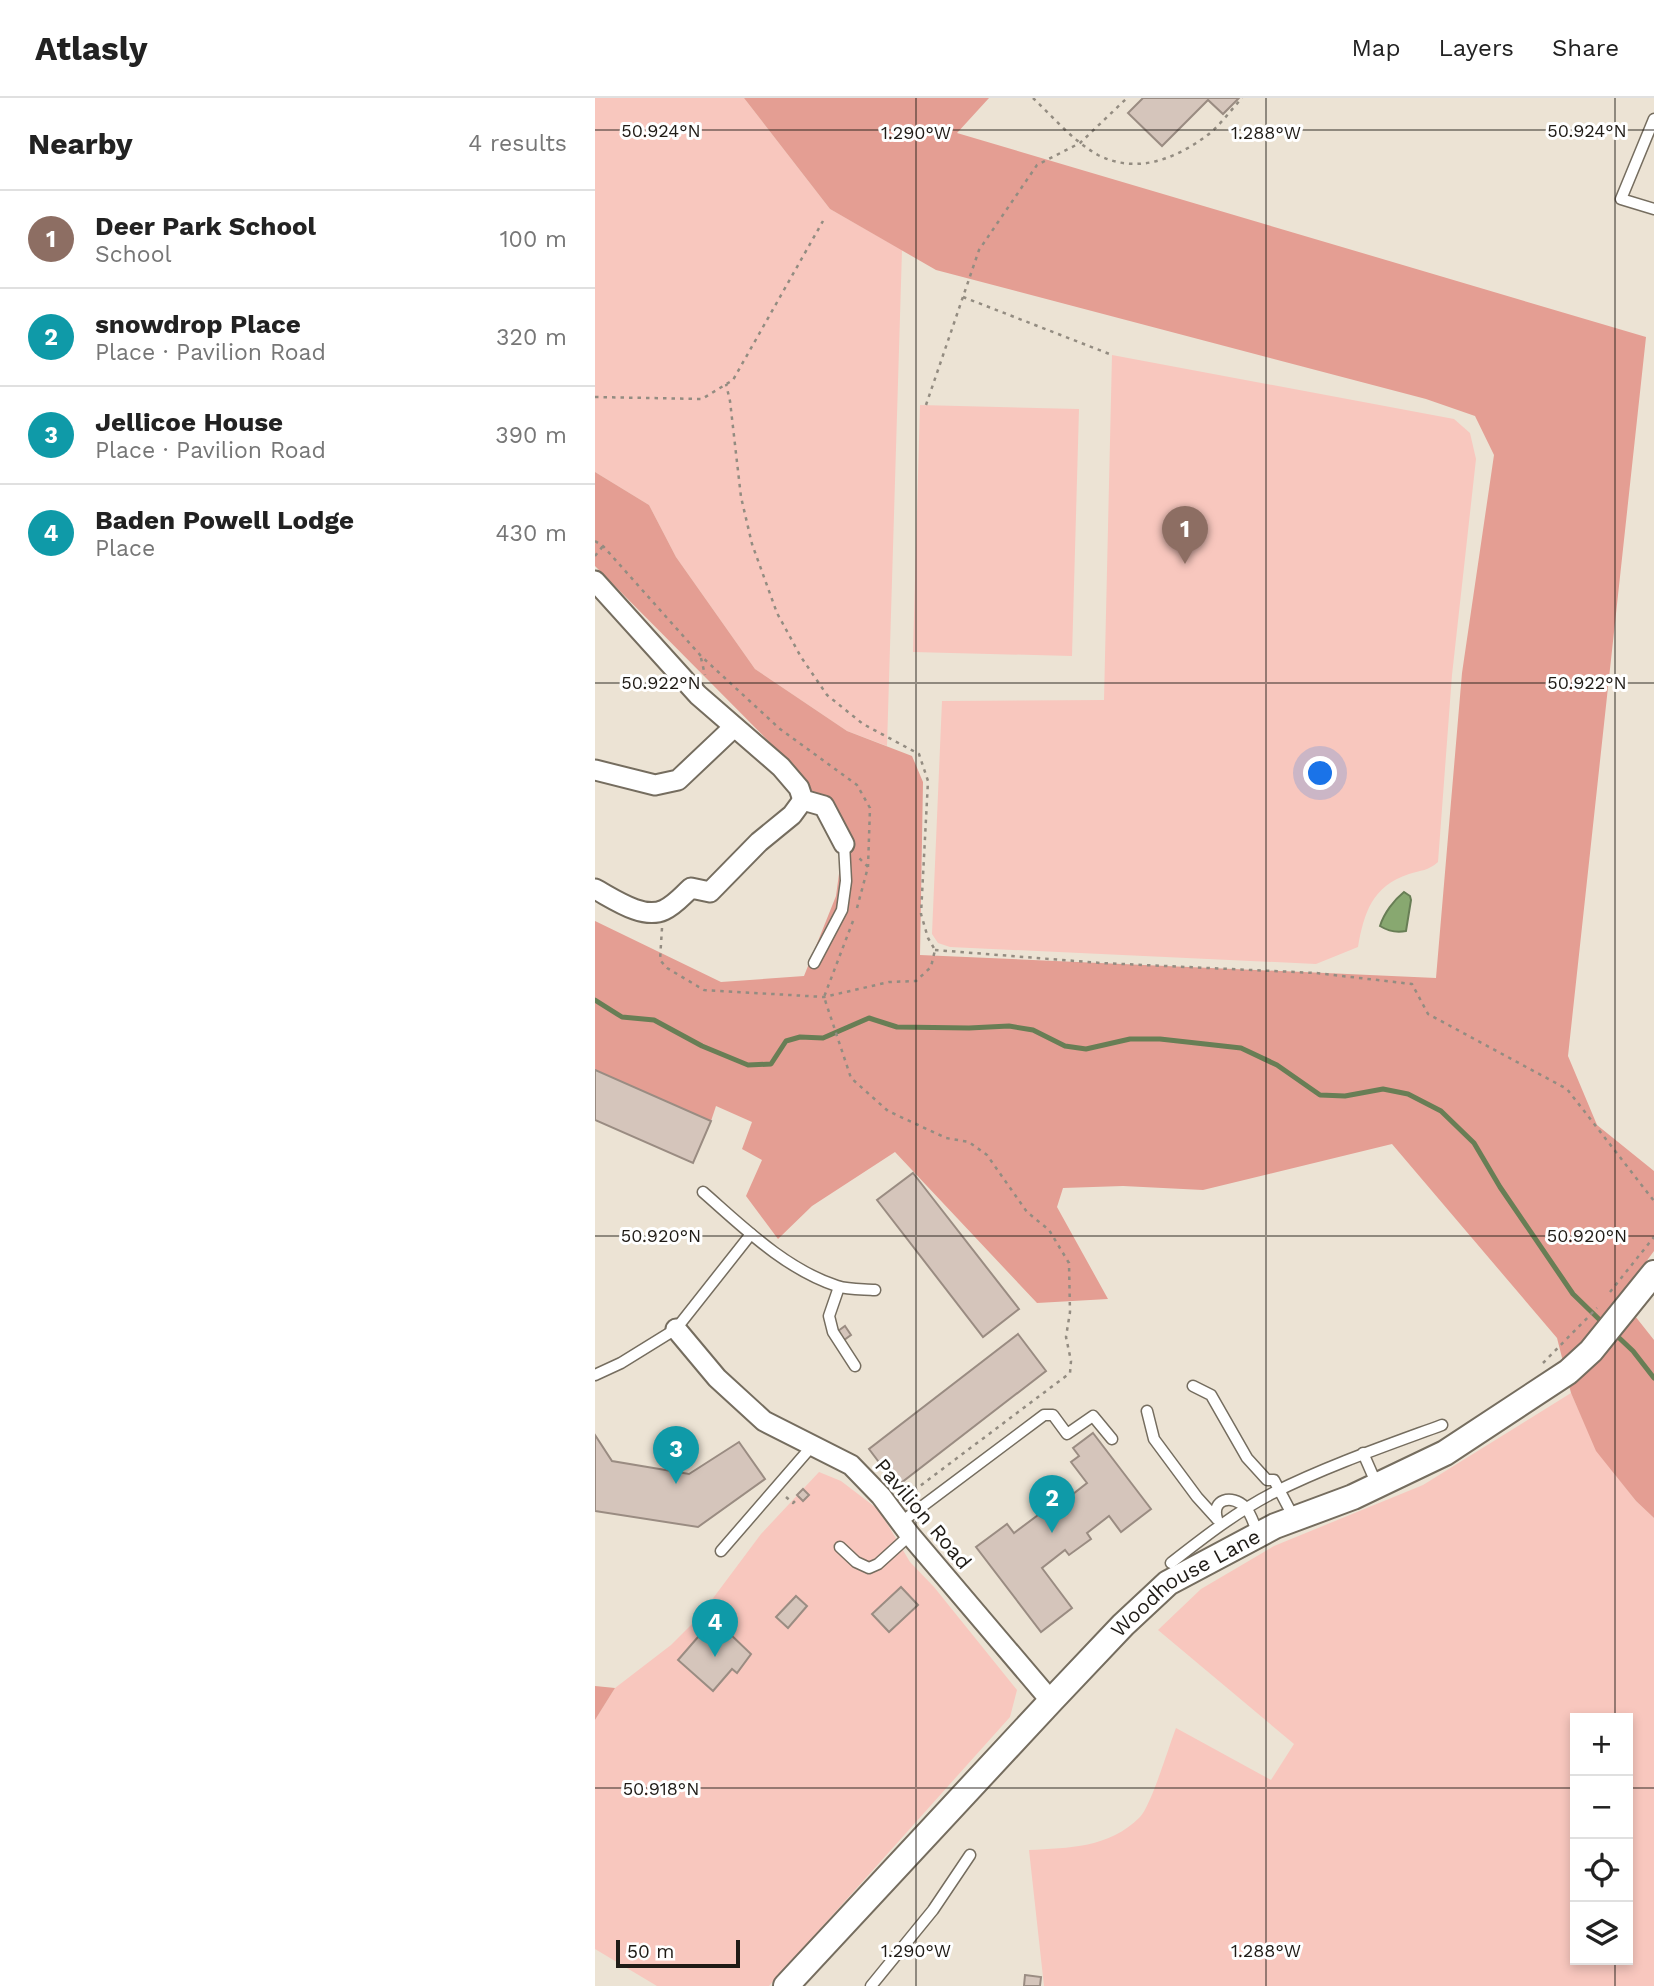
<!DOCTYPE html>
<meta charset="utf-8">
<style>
:root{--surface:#fff;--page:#f2f2f2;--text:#222;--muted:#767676;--line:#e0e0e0;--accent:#7f32a4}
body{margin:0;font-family:"Work Sans",sans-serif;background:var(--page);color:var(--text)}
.controls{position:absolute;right:21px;bottom:21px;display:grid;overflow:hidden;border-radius:0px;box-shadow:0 4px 10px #0003}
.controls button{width:63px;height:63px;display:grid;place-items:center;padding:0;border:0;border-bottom:2px solid var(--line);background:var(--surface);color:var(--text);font:35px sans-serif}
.scale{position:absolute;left:21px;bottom:18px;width:124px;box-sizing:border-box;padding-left:7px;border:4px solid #1f1b16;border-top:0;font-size:19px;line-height:24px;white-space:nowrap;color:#1f1b16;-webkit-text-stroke:5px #fff;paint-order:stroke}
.you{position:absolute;left:726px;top:676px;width:24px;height:24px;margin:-18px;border:5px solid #fff;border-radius:50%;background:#1a73e8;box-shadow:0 0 0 10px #1a73e833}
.badge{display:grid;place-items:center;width:46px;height:46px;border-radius:50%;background:var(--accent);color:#fff;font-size:23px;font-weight:700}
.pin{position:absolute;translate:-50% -58px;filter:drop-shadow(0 2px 4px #0008)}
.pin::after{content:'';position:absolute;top:37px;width:24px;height:21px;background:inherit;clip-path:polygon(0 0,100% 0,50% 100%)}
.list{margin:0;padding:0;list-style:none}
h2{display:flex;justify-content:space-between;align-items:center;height:91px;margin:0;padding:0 28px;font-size:30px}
h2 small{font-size:23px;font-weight:400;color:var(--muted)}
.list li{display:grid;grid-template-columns:46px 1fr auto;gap:21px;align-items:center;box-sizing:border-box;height:98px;padding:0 28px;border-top:2px solid var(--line)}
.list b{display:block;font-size:26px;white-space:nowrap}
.list p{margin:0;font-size:23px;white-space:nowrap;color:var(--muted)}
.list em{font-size:23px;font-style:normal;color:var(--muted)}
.icon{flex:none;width:38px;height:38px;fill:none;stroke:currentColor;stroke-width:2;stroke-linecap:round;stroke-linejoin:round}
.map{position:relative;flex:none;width:1059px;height:1888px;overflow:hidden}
header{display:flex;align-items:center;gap:42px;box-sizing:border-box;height:98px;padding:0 35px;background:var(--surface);border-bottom:2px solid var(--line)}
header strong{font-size:33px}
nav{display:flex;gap:38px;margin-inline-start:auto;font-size:24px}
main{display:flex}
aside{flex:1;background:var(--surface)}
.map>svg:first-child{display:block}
.green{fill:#f8c7be;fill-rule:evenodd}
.forest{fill:#e49e93}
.water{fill:#88a870;stroke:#687e55;stroke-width:2}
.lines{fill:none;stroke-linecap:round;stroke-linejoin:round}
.stream{stroke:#687e55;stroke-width:5}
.building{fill:#d5c5bb;stroke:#9a8c82;stroke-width:2}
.service-casing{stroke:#756d5f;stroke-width:13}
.minor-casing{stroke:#756d5f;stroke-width:23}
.tertiary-casing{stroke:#756d5f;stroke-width:28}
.path{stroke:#938c81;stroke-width:2.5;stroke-dasharray:3.5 5;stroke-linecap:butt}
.service{stroke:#fff;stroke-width:10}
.minor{stroke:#fff;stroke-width:19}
.tertiary{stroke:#fff;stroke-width:24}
.ticks{fill:none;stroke:#1f1b16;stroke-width:2;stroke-opacity:0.45}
.labels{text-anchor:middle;stroke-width:6;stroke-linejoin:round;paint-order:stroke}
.street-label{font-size:21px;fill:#1f1b16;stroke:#fff}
.ticks-label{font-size:18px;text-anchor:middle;fill:#1f1b16;stroke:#fff;stroke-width:6;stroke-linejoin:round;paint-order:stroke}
</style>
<header>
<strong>Atlasly</strong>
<nav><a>Map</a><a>Layers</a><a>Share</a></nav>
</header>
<main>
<aside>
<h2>Nearby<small>4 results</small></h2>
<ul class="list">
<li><span class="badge" style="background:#8d6e63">1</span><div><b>Deer Park School</b><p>School</p></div><em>100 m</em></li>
<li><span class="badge" style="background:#0f9aa8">2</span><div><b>snowdrop Place</b><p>Place · Pavilion Road</p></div><em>320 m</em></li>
<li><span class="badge" style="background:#0f9aa8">3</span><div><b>Jellicoe House</b><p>Place · Pavilion Road</p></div><em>390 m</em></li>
<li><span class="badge" style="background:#0f9aa8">4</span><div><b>Baden Powell Lodge</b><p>Place</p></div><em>430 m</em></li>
</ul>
</aside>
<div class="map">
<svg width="1059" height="1888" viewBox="0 0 1059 1888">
<rect width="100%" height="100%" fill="#ece3d4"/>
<g class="green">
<path d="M0,0H149L235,111L307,152L292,648L252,633L160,571L81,459L54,407L0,374Z"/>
<path d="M517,257L859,321L875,335L881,361L857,577L843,764C833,773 826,772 814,776C777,788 769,815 763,849L721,866L355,849L343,845L337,836L347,603L509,602Z"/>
<path d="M325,307L484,311L477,558L318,554Z"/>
<path d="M976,1295L1002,1353L1041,1403L1059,1420V1888H449L434,1752C474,1750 514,1750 545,1719C556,1708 574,1648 581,1630L676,1682L699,1646L563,1532L606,1491L679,1448L828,1387ZM980,1620H1033V1862H980Z"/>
<path d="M224,1374L246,1383L284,1412L315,1464L339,1489L422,1592L415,1619L174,1888H62L0,1851V1622L20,1590L76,1547L104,1519L166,1436Z"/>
</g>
<g class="forest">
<path d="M149,0H394L362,35L1051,239L973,958L1002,1027L1059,1073V1153L1025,1199L1059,1242V1420L1041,1403L1001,1353L976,1295L962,1240L797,1046L608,1092L528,1088L468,1090L462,1109L513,1201L442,1205L300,1054L217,1108L183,1141L151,1098L167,1062L147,1051L157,1024L121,1008L116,1023L0,972V823L126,884L209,878L241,798L246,761L211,681L0,468V374L54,407L81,459L160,571L252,633L317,658L328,684L325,857L841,880L867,575L899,357L880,318L831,301L341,172L235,111Z"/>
<path d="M0,1588L20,1590L0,1622Z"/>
</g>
<path class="water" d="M809,794L815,798L816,802L811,833C802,835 793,833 785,828C789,815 799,802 809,794Z"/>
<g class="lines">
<g class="stream">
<path d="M0,902L27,919L59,922L107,948L153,967L176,966L191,943L205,939L228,940L274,920L302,929L374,930L414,928L438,932L470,948L491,951L535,941H565L646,950L682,967L725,997L750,998L788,991L813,996L846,1013L879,1045L905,1089L978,1196L1010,1227"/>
<path d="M1020,1236L1038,1253L1059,1280"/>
</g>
</g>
<g class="building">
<path d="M548,0H644L628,16L613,2L567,48L533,15Z"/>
<path d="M0,972L116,1023L98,1065L0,1022Z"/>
<path d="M318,1075L424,1211L388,1239L282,1102Z"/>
<path d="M250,1228L256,1237L249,1242L243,1233Z"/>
<path d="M423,1236L451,1273L302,1388L274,1351Z"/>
<path d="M498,1335L556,1411L526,1434L514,1418L492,1435L496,1441L474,1457L470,1452L447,1470L477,1510L446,1534L381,1449L412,1426L419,1435L451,1411L444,1402L459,1390L469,1403L492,1385L476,1364L484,1358L478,1350Z"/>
<path d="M0,1337L17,1363L94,1376L144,1344L170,1381L103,1429L0,1413Z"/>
<path d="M208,1391L214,1397L208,1403L202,1397Z"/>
<path d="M306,1489L323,1507L294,1534L277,1516Z"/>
<path d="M201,1498L212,1508L193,1530L181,1519Z"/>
<path d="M119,1520L134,1535L131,1538L116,1524Z"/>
<path d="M116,1524L131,1538L134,1535L156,1556L142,1575L137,1571L118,1593L83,1562Z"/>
<path d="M430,1877L446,1879L445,1888H429Z"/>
</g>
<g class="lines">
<defs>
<g id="service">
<path d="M1059,21L1026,101L1059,111"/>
<path d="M219,865L247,812L251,783L249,746"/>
<path d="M108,1094C148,1129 190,1171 242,1188C254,1192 268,1191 280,1192"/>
<path d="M244,1189L234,1218L238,1234L260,1268"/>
<path d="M0,1277L26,1265L81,1231L156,1136"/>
<path d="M598,1288L616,1297L652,1360L672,1382H679L699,1420"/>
<path d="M552,1313L559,1341L602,1399L621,1420"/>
<path d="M768,1355L782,1387"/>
<path d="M622,1421C616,1401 637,1396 650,1409C656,1415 659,1427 663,1435"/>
<path d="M305,1425L449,1317H458L472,1336L498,1318L517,1341"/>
<path d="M245,1449L261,1464L274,1470L283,1466L315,1437"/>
<path d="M126,1453L217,1348"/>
<path d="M576,1465C608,1440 641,1414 678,1395C732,1368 790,1348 847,1327"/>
<path d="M276,1888L338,1812L375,1757"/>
</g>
<g id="minor">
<path d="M0,483L103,597L186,669L204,690L208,702L229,708L249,746"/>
<path d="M0,672L60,687L83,682L139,629"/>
<path d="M0,791C19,801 48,822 69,812C80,807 88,797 96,790L115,794L164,744L197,717L208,702"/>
<path d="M81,1231L122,1280L169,1323L256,1367L286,1398L315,1437L456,1603"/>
</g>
<g id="tertiary">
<path id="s1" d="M191,1888L456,1603L528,1527L573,1485L680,1428L758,1399L850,1355L973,1274L996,1253L1059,1175"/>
</g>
</defs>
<use href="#service" class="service-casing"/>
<use href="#minor" class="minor-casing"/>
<use href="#tertiary" class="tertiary-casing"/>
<g class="path">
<path d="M438,0C458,19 478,43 503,57C541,76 578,62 610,39C624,29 635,13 647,0"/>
<path d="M368,199L517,257"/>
<path d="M0,299L107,301L138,282L228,123"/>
<path d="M331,307L384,152L442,67L485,45L532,0"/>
<path d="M0,443L8,448L106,558L185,631L262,687L275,710L273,769"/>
<path d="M0,458L8,448"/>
<path d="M106,560L110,577"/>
<path d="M262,810L273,769L263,759"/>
<path d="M258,823L229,899L256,980L293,1013L351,1040L374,1044L392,1057L432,1114L454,1132L474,1165L475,1214L471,1239L476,1263L475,1275L309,1400"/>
<path d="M67,830L65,862L72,870L109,892L229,899L294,884L321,883L336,869L340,852L333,840L326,816L333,683L324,656L268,626L232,597L206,559L182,515L157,446L146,399L135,303L131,286"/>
<path d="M340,852L506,865L721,875L817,886L833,916L972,991L1059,1103"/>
<path d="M1015,1194L1059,1139"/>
<path d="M948,1265L1002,1210"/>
<path d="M191,1399L198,1405L204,1399"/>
</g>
<use href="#service" class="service"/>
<use href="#minor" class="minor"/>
<use href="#tertiary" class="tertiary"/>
</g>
<path class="ticks" d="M321,0V1888M671,0V1888M1020,0V1620M0,32H1059M0,585H1059M0,1138H1059M0,1690H980M1033,1690H1059M1020,1862V1888"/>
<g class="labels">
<g class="street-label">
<text transform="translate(328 1416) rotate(50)" y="7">Pavilion Road</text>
<text dy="7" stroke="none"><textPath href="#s1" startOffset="570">Woodhouse Lane</textPath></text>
</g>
</g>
<g class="ticks-label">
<text x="66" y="39">50.924°N</text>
<text x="992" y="39">50.924°N</text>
<text x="321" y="41">1.290°W</text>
<text x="671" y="41">1.288°W</text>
<text x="66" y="591">50.922°N</text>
<text x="992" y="591">50.922°N</text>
<text x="66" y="1144">50.920°N</text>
<text x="992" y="1144">50.920°N</text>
<text x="66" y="1697">50.918°N</text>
<text x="321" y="1859">1.290°W</text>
<text x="671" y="1859">1.288°W</text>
</g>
</svg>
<div class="controls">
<button>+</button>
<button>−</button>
<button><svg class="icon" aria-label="locate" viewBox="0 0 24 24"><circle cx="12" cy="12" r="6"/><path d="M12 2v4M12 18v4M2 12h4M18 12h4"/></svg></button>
<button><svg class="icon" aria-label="layers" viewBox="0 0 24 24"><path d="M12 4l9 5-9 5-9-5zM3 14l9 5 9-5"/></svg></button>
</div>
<div class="scale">50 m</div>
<div class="you"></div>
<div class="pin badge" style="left:590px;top:466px;background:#8d6e63">1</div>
<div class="pin badge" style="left:457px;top:1435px;background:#0f9aa8">2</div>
<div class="pin badge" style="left:81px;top:1386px;background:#0f9aa8">3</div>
<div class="pin badge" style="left:120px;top:1559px;background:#0f9aa8">4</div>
</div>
</main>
